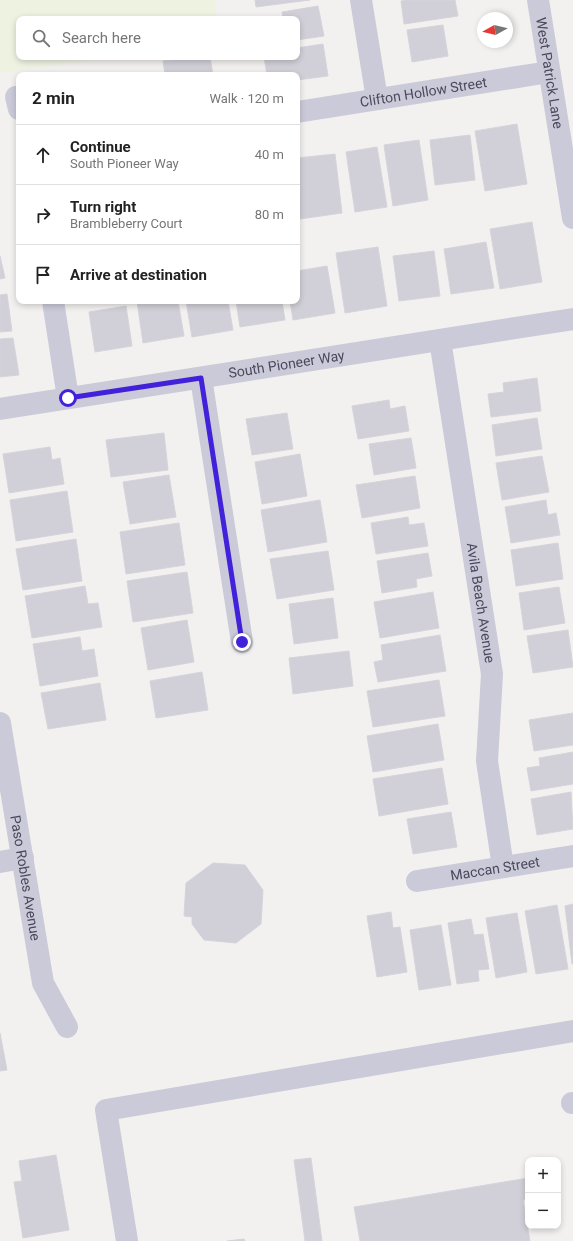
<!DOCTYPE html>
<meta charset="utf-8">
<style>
:root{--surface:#fff;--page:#f6f6f6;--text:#222;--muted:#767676;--line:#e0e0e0}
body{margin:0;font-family:Roboto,sans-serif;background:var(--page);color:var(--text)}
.controls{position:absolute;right:12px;bottom:12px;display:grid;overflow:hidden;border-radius:8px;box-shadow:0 2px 6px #0003}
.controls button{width:36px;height:36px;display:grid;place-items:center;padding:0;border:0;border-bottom:1px solid var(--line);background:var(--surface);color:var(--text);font:20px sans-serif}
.compass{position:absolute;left:477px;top:12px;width:36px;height:36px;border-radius:50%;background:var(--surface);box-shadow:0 2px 6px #0003;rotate:262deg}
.stop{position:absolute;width:12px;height:12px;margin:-9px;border:3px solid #4321da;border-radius:50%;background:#fff}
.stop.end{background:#4321da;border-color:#fff;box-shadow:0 1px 4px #0008}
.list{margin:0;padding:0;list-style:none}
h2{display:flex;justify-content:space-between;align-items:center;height:52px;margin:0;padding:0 16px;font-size:17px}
h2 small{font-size:13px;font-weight:400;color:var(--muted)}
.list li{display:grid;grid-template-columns:26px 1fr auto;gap:12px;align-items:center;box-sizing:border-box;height:60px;padding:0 16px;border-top:1px solid var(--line)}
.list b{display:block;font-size:15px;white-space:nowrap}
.list p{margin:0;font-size:13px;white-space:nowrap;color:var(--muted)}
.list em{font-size:13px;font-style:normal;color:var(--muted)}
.icon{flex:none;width:22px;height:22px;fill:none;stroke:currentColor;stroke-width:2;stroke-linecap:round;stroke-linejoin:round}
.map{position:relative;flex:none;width:573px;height:1241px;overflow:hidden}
.search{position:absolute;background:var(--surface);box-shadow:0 2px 6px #0003;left:16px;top:16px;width:284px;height:44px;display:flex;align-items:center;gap:10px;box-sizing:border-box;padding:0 14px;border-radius:8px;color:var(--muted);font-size:15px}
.panel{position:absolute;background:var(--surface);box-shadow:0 2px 6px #0003;left:16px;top:72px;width:284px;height:232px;border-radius:8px}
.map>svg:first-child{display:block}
.sand{fill:#edf2e1}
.building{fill:#d1cfd7;stroke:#d6d4db}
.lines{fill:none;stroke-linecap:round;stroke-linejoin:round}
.minor{stroke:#cbcad9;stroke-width:22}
.route{stroke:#4321da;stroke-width:5}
.labels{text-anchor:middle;stroke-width:4;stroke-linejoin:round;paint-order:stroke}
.street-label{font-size:14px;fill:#4a485c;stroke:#fff}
</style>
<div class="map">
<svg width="573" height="1241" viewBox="0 0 573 1241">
<rect width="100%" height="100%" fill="#f2f1ef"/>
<path class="sand" d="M0,0H214L217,19H19V57H115L0,73Z"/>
<g class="building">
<path d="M255,0H310L256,7Z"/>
<path d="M406,0H455L458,16L404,24L401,1Z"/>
<path d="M318,6L324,36L297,40V19H283L282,12Z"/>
<path d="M443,25L448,56L412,62L407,30Z"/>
<path d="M323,44L328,76L297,80V75H267L264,57H297V48Z"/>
<path d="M195,57H210L213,75H165L163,61Z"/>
<path d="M517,124L527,184L485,191L475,131Z"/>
<path d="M470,135L475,180L435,185L430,140Z"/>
<path d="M419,140L428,200L393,206L384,145Z"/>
<path d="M377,147L387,207L355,212L346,152Z"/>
<path d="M335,154L342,213L300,219L297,192V158Z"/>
<path d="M532,222L542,282L500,289L490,229Z"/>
<path d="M486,242L494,288L451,294L444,249Z"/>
<path d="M378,247L387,306L345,313L336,253Z"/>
<path d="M434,251L440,296L399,301L393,256Z"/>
<path d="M0,256L5,278L0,279Z"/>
<path d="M327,266L335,313L293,320L290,301H297V271Z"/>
<path d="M7,294L12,331L0,332V295Z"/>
<path d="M137,301H178L184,336L143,343Z"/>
<path d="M186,301H228L233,330L192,337Z"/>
<path d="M236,301H282L285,320L240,327Z"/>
<path d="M126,306L132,346L95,352L89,312Z"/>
<path d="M13,338L19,375L0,377V339Z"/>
<path d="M537,378L541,411L491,417L488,394L504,392L503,383Z"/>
<path d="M389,400L390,409L405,406L409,431L358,439L352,406Z"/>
<path d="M287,413L293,449L252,455L246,419Z"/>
<path d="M537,418L542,449L496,456L492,425Z"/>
<path d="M164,433L168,470L111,477L106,440Z"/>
<path d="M411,438L416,468L374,475L369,444Z"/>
<path d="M50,447L52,460L60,458L64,484L9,493L3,454Z"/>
<path d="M300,454L307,496L262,504L255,462Z"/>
<path d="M542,456L549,492L502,500L496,463Z"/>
<path d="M169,475L176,517L130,524L123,482Z"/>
<path d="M415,476L420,508L362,518L356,485Z"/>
<path d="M67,491L73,532L16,541L10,500Z"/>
<path d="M320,500L327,542L268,552L261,510Z"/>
<path d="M546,500L548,515L556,513L560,535L511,543L505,507Z"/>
<path d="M408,517L409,525L424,523L428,546L376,554L371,523Z"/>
<path d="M179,523L185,565L126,574L120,532Z"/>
<path d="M76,539L82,581L23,590L16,549Z"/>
<path d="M558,543L563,579L516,586L511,550Z"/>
<path d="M328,551L334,590L277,599L270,559Z"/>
<path d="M428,553L432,576L416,579L417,587L382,593L377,561Z"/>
<path d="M187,572L193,613L133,622L127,581Z"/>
<path d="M85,586L88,604L98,603L102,627L32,638L25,596Z"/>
<path d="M559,587L565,623L524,630L519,593Z"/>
<path d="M433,592L439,628L380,638L374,602Z"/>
<path d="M333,598L338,638L294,644L289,604Z"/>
<path d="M187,620L194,662L148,670L141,628Z"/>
<path d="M568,630L573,667L533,673L527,636Z"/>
<path d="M440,635L446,671L378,682L374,662L383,660L381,645Z"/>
<path d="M80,637L82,651L94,649L98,676L40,686L33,644Z"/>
<path d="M349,651L353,686L293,694L289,658Z"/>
<path d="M202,672L208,710L156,718L150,681Z"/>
<path d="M439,680L445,716L373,727L367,691Z"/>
<path d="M100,683L106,720L48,729L41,693Z"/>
<path d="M573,713V745L534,751L529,720Z"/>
<path d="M438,724L444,760L373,772L367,736Z"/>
<path d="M573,752V784L531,791L527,768L540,766L539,758Z"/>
<path d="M442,768L448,804L379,816L373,779Z"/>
<path d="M571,792L573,829L537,835L531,799Z"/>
<path d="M451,812L457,847L413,854L407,819Z"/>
<path d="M213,863L245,865L263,890L261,924L236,943L204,940L192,924V917L184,916L186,883Z"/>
<path d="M573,904V964H572L565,906Z"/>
<path d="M557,905L568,969L536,974L525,911Z"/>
<path d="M391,912L393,928L400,927L407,972L377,977L367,916Z"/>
<path d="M517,913L527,972L496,978L486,918Z"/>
<path d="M471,919L474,935L483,934L489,969L478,970L479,981L457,984L448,923Z"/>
<path d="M441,925L451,985L419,990L410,930Z"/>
<path d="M0,1033L7,1070L0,1071Z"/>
<path d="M56,1155L69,1230L23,1238L14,1182L22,1181L19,1161Z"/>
<path d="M311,1158L322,1241H305L294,1160Z"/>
<path d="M528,1178V1199L523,1200L530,1241H360L354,1207Z"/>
<path d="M244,1239L245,1241H227Z"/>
</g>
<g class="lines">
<g class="minor">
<path d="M361,0L377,99"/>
<path id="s1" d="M538,0L573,218"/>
<path d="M16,97L19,109"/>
<path id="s2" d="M297,112L549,72"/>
<path d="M53,301L68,398"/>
<path id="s3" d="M440,340L492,674L487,761L503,867"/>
<path d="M201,378L242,642"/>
<path id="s4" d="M0,409L573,319"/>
<path id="s5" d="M0,723L43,983L67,1027"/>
<path d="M0,862L23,858"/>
<path id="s6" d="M417,881L573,856"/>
<path d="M572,1103H573"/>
<path d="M127,1241L106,1110L573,1031"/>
</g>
</g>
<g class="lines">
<path class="route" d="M68,398L201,378L242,642"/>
</g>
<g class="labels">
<g class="street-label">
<text dy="5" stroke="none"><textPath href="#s1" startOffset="74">West Patrick Lane</textPath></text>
<text dy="5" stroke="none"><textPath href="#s2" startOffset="128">Clifton Hollow Street</textPath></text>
<text dy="5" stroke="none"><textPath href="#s4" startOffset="290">South Pioneer Way</textPath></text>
<text dy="5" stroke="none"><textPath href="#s3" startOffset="266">Avila Beach Avenue</textPath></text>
<text dy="5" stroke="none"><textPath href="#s6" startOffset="79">Maccan Street</textPath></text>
<text dy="5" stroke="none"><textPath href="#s5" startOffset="157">Paso Robles Avenue</textPath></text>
</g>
</g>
</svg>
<div class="controls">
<button>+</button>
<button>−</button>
</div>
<svg class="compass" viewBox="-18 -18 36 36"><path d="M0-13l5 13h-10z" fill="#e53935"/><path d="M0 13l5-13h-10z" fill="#767676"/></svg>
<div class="stop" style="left:68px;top:398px"></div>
<div class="stop end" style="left:242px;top:642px"></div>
<div class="search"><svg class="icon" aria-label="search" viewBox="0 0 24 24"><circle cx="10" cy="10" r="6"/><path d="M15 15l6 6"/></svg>Search here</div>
<section class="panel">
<h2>2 min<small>Walk · 120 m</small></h2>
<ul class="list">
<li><svg class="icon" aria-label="ahead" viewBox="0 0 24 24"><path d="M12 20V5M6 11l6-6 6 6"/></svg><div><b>Continue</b><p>South Pioneer Way</p></div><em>40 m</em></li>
<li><svg class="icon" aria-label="right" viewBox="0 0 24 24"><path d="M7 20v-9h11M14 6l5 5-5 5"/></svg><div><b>Turn right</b><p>Brambleberry Court</p></div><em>80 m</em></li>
<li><svg class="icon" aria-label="arrive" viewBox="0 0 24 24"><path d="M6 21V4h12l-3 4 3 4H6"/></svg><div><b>Arrive at destination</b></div></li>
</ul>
</section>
</div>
